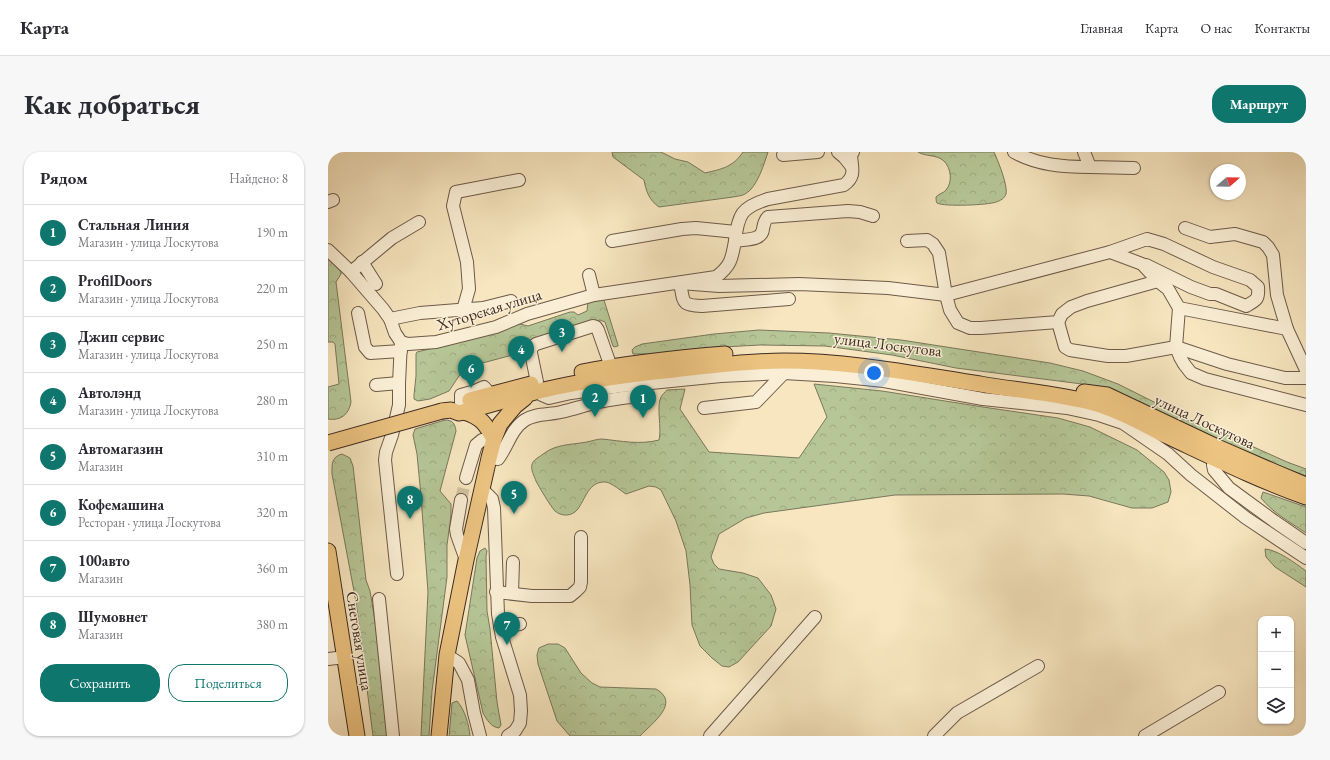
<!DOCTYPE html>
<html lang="ru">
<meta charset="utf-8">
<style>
:root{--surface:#fff;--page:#f7f7f7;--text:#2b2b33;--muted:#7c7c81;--line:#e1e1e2;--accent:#0f766e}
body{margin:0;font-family:"EB Garamond",serif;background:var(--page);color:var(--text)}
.controls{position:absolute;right:12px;bottom:12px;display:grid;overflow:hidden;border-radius:8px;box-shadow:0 1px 3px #0004}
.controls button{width:36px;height:36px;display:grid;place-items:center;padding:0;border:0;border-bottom:1px solid var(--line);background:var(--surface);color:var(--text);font:20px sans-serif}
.compass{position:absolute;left:882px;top:12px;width:36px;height:36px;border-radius:50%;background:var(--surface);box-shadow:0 1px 3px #0004;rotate:70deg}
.you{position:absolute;left:546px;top:221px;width:14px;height:14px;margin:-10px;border:3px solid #fff;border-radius:50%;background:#1a73e8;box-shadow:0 0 0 6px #1a73e833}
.badge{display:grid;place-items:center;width:26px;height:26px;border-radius:50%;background:var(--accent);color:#fff;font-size:13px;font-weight:700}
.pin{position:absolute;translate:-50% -33px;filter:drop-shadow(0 1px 2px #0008)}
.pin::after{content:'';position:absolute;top:21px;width:14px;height:12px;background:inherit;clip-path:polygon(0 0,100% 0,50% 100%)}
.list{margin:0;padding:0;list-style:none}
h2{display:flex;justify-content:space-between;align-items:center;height:52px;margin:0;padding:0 16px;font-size:17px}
h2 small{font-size:13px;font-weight:400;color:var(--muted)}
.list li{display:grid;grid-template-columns:26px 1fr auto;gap:12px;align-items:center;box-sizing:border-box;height:56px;padding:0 16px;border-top:1px solid var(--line)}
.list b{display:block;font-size:15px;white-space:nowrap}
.list p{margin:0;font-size:13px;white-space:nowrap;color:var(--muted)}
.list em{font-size:13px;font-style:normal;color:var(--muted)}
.actions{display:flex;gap:8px;padding:12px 16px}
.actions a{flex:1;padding:9px 0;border:1px solid var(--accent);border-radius:16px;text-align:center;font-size:14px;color:var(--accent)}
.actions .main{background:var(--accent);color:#fff}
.icon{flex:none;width:22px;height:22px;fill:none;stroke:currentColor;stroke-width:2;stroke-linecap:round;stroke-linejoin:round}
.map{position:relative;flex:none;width:978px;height:584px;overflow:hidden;border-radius:16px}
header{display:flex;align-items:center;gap:24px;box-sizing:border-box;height:56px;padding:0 20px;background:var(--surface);border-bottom:1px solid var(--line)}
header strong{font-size:19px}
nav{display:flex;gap:22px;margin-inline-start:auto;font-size:14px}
.intro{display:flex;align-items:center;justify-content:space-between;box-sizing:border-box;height:96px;padding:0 24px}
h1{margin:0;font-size:28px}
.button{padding:10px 18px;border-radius:16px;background:var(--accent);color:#fff;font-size:14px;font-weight:700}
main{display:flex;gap:24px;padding:0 24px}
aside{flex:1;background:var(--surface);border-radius:16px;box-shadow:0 1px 3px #0004}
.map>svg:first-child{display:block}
.forest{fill:url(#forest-crowns);stroke:#7a785c}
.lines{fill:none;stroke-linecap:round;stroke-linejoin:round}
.minor-tunnel{stroke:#d2c1a0;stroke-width:12;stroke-dasharray:12 6;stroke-linecap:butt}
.minor-casing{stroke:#6d5a49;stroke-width:14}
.major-casing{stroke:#3f2b21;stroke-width:17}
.minor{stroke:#faefd6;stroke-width:12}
.major{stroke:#ecc380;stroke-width:15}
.major-bridge-casing{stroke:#3f2b21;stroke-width:17;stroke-linecap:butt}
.major-bridge{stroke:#ecc380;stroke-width:15}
.labels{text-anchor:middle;stroke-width:3;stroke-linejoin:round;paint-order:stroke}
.street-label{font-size:16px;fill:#3f2b21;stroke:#faefd6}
</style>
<header>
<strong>Карта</strong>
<nav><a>Главная</a><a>Карта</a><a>О нас</a><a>Контакты</a></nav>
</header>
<div class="intro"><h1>Как добраться</h1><a class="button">Маршрут</a></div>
<main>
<aside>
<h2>Рядом<small>Найдено: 8</small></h2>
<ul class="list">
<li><span class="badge">1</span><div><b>Стальная Линия</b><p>Магазин · улица Лоскутова</p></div><em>190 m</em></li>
<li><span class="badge">2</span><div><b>ProfilDoors</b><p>Магазин · улица Лоскутова</p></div><em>220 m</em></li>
<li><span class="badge">3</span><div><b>Джип сервис</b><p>Магазин · улица Лоскутова</p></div><em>250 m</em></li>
<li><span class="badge">4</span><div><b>Автолэнд</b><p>Магазин · улица Лоскутова</p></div><em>280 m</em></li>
<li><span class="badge">5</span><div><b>Автомагазин</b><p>Магазин</p></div><em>310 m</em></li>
<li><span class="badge">6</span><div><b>Кофемашина</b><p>Ресторан · улица Лоскутова</p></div><em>320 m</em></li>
<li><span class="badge">7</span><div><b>100авто</b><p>Магазин</p></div><em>360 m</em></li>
<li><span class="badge">8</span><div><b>Шумовнет</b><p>Магазин</p></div><em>380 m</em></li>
</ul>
<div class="actions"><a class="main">Сохранить</a><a>Поделиться</a></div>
</aside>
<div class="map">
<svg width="978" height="584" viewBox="0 0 978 584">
<defs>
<pattern id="forest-crowns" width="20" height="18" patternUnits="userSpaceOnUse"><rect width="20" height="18" fill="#b6c697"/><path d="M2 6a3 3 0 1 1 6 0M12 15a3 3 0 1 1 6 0" fill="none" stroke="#9eaa82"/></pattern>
</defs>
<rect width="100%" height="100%" fill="#f7e6c0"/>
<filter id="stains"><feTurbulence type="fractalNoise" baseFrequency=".005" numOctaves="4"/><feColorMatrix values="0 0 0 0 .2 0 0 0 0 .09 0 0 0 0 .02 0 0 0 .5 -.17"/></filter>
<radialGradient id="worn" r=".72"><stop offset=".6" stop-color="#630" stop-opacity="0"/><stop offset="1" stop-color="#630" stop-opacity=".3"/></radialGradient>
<g class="forest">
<path d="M284,0H333L347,7L360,10L377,21C394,17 405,15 415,0H440C436,12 429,36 417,42C414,44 409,44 405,45L331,55C321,48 318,39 316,28L285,5Z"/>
<path d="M590,0H666C670,9 680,33 678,42C677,46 672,49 668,50C661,53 616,55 609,51C608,49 608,47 608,45C610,42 616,41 618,38C625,30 623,16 616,9C608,2 598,5 590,0Z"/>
<path d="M0,104L13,120V122L8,130L23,250C21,263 12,269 0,267V235L11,232L7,192L5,190H0Z"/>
<path d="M272,146L276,148L290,193V194L286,195L285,194L277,170L272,168L263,170L192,201L147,213L133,221L121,239L102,247L90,249L86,247V243L88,224V202L89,200L168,181L187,173L192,172L200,174L242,160H246L250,163L259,159L260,150Z"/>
<path d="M431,178L501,181L573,188L722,211L755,219L790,232L834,254L853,266L899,283L959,310L978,317V324L927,306L795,243L762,233L628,216L564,203L497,194L432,193L395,195L336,202H305L304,198L307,195L314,192L386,182Z"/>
<path d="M486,232L554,239L655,255L730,266L762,275L809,298L836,320L841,328L843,340L840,350L824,356H804L761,344L735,342L567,343L436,361L418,366L391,382L383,405L386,412L391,417L415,421L430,426L443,443L448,457L443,474L410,510L401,515L394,514L384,506L372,494L364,473L362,433L358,399L348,369L333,338L328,335L321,334L298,342C293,339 284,331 278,330C260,329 258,347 249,358C244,364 234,365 227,359C223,355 211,335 208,329C205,321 200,313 208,307C214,303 220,298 226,296C237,292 248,292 259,290C264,289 269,287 274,287C293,289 312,293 331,288C334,276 328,254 333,245C334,243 337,240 339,238L357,237L352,257L381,300L471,306L499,265Z"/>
<path d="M117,268C125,268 127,272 128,279L112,339L123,352V364L119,393V425L104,539L101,584H93L100,440L93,344L89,302L85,283L87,277Z"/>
<path d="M14,302L22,306L25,314L38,428L42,439L49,481L60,584H45L28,450L4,322C4,313 3,305 14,302Z"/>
<path d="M935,340L978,355V381C962,370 945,361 933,346Z"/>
<path d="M157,396L159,399L158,404L159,459L162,477L169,550L173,573L171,576C163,575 159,568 155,561L137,483L149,406L152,399Z"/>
<path d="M937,397C950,398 967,411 978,419V435L947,415L938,405Z"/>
<path d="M220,492H230L237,496L253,521L264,531L272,535L328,537C353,551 324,571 312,584H242L229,569L210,512L209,503L211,496Z"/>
<path d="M129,549C137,558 141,573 142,584H121L124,551Z"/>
</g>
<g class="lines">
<path class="minor-tunnel" d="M133,348L138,326"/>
<defs>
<g id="minor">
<path d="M510,0L516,5L524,15"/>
<path d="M686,0C709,13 735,15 762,15"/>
<path d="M756,0L762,15L806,16"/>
<path d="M455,3L490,0"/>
<path d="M0,50L5,48"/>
<path d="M857,76L882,85L907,82L935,90L940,95L945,103L949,143L959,177L978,218"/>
<path d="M284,89L354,77L368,76L408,80"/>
<path d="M407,89C410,62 414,55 440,47L516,33C528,24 524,17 523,3L525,0"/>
<path d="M579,89L599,88L605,92L611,101L618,143L622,158L630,171L642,176H653L730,170L734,162L743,155L759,149L830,129"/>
<path d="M0,98L23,120L55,157L62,167L67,181L73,190L80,192L108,190L168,175L199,162L266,143L388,125C403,114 404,106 407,89C417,87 434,89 435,77C436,72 436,69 440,65L520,59L532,60L545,64"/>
<path d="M782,100L819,87L836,92L885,115L922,128L930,135C931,147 929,148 918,154L888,142H882L863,135L818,113"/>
<path d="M34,110L48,132"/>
<path d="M23,120L64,86L91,70"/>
<path d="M261,123L266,143"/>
<path d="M352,131L391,134L471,132L560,136L618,143L782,100L814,112L830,129L840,137L851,156L848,195L852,205L856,212L863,221L877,227L978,253"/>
<path d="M352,131C356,151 353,153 374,154L461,147"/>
<path d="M851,156L959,177"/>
<path d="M135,158L141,137L139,110L125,54L128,40L191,28"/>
<path d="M30,161L37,195L42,201L73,199"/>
<path d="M62,167L92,161L155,156L183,149"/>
<path d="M730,170L737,195L742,198L780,204H798L848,195L899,212L957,226H978"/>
<path d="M209,230L203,201V196L208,192L265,174L268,175L270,178L283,215"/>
<path d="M48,233L71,231"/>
<path d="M212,239L214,243L221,246L243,241L293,234L393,224L456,221L507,224L556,229L655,247L739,256L771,263L795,271L840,302L863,323L918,366L978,406"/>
<path d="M133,251V243L147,239L156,235L162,242"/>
<path d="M376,256L428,250L456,221"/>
<path d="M161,306L170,307C180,294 183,277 197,268C208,261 221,263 233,260C246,257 258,253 271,250C287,246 304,245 320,243"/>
<path d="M887,307L885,313L886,318L901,336L946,369L978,391"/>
<path d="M138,326L148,293L154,288L166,287"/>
<path d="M154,337L164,347L166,356L170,462L174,485L192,543L193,559L192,571L187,579L180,584"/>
<path d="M133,348L128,377L129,383L138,408"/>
<path d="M69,422L57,308L58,300L64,283L71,253V231L73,190"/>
<path d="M168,440L204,444H242L248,439L252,435L253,430V385"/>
<path d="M184,441L185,410"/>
<path d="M51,447L65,584"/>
<path d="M172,475L192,472"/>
<path d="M119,503L131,511L140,528L146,561L152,584"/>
<path d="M0,507L17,505"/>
<path d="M382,584L487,465"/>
<path d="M606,584L629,561L710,514"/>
<path d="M817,584L891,540"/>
</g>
<g id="major">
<path d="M254,220C301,211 349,206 397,202"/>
<path d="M756,240L779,243L889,295L949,321L978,333"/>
<path d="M142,248L203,232"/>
<path d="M114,259L123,258L131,261C163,253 196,242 229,235C267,227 307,222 346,218C382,214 419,209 456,209C522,209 587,222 652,232C691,239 731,241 769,252C793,259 815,272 837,283C884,305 930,328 978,345"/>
<path d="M136,260C153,265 157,271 166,287"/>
<path d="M0,399L29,584"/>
<path d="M111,584L119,503L138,408L161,306L166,287L172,272L187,254L197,246"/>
</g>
</defs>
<use href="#minor" class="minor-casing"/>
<use href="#major" class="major-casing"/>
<use href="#minor" class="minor"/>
<use href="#major" class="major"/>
<defs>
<path id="major-bridge" d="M0,291L114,259"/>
</defs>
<use href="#major-bridge" class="major-bridge-casing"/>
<use href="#major-bridge" class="major-bridge"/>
</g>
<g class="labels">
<g class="street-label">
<text transform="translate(161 157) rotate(-17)" y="6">Хуторская улица</text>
<text transform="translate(560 192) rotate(7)" y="6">улица Лоскутова</text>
<text transform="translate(877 269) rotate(25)" y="6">улица Лоскутова</text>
<text transform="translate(32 489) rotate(81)" y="6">Снеговая улица</text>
</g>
</g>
<rect width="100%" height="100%" filter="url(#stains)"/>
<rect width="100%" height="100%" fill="url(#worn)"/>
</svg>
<div class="controls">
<button>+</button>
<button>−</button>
<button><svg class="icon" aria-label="layers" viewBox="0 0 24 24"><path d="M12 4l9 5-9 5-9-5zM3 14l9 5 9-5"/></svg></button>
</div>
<svg class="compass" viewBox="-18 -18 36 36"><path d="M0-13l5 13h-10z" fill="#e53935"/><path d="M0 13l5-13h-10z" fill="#7c7c81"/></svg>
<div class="you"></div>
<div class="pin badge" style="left:315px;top:266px">1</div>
<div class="pin badge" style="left:267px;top:265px">2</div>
<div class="pin badge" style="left:234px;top:200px">3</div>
<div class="pin badge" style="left:193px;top:217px">4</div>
<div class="pin badge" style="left:186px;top:362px">5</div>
<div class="pin badge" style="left:143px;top:236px">6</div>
<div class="pin badge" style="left:179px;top:493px">7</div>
<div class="pin badge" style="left:82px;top:367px">8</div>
</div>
</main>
